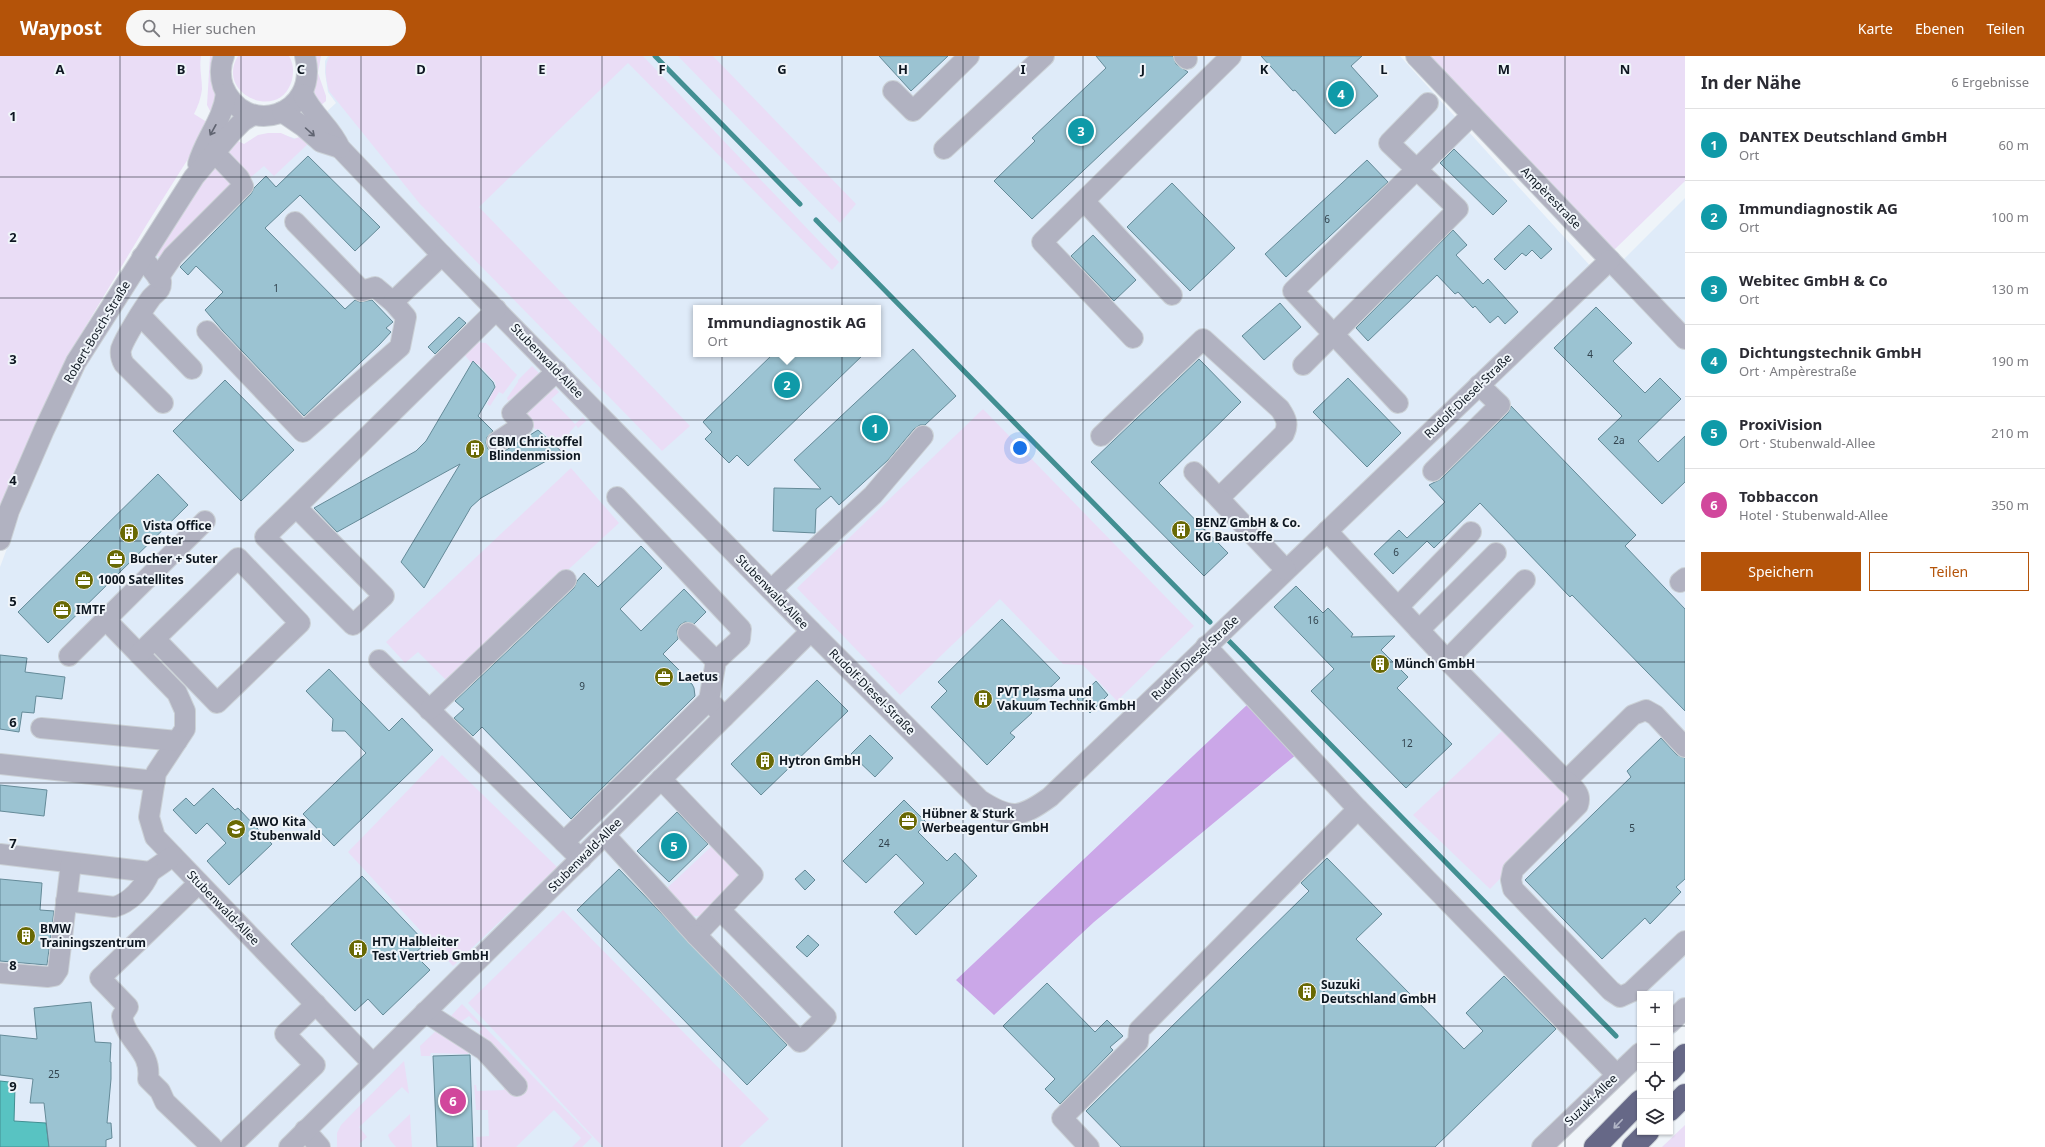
<!DOCTYPE html>
<html lang="de">
<meta charset="utf-8">
<style>
:root{--surface:#fff;--page:#f7f7f7;--text:#2b2b33;--muted:#7c7c81;--line:#e1e1e2;--accent:#b45309}
body{margin:0;font-family:"Noto Sans",sans-serif;background:var(--page);color:var(--text)}
.controls{position:absolute;right:12px;bottom:12px;display:grid;overflow:hidden;border-radius:0px;box-shadow:0 1px 3px #0004}
.controls button{width:36px;height:36px;display:grid;place-items:center;padding:0;border:0;border-bottom:1px solid var(--line);background:var(--surface);color:var(--text);font:20px sans-serif}
.you{position:absolute;left:1020px;top:392px;width:14px;height:14px;margin:-10px;border:3px solid #fff;border-radius:50%;background:#1a73e8;box-shadow:0 0 0 6px #1a73e833}
.badge{display:grid;place-items:center;width:26px;height:26px;border-radius:50%;background:var(--accent);color:#fff;font-size:13px;font-weight:700}
.pin{position:absolute;translate:-50% -50%;border:2px solid #fff;box-shadow:0 1px 4px #0006}
.popup{position:absolute;left:693px;top:249px;width:188px;height:52px;box-sizing:border-box;display:grid;place-content:center;border-radius:0px;background:var(--surface);filter:drop-shadow(0 1px 3px #0005);font-size:13px;white-space:nowrap;color:var(--muted)}
.popup b{font-size:15px;color:var(--text)}
.popup::after{content:'';position:absolute;left:50%;top:100%;margin-left:-8px;border:8px solid transparent;border-top-color:var(--surface)}
.list{margin:0;padding:0;list-style:none}
h2{display:flex;justify-content:space-between;align-items:center;height:52px;margin:0;padding:0 16px;font-size:17px}
h2 small{font-size:13px;font-weight:400;color:var(--muted)}
.list li{display:grid;grid-template-columns:26px 1fr auto;gap:12px;align-items:center;box-sizing:border-box;height:72px;padding:0 16px;border-top:1px solid var(--line)}
.list b{display:block;font-size:15px;white-space:nowrap}
.list p{margin:0;font-size:13px;white-space:nowrap;color:var(--muted)}
.list em{font-size:13px;font-style:normal;color:var(--muted)}
.actions{display:flex;gap:8px;padding:12px 16px}
.actions a{flex:1;padding:9px 0;border:1px solid var(--accent);border-radius:0px;text-align:center;font-size:14px;color:var(--accent)}
.actions .main{background:var(--accent);color:#fff}
.icon{flex:none;width:22px;height:22px;fill:none;stroke:currentColor;stroke-width:2;stroke-linecap:round;stroke-linejoin:round}
.map{position:relative;flex:none;width:1685px;height:1091px;overflow:hidden}
header{display:flex;align-items:center;gap:24px;box-sizing:border-box;height:56px;padding:0 20px;background:var(--accent);color:#fff}
header strong{font-size:19px}
nav{display:flex;gap:22px;margin-inline-start:auto;font-size:14px}
.search{width:280px;height:36px;background:var(--page);display:flex;align-items:center;gap:10px;box-sizing:border-box;padding:0 14px;border-radius:22px;color:var(--muted);font-size:15px}
main{display:flex}
aside{flex:1;background:var(--surface)}
.map>svg:first-child{display:block}
.built{fill:#dfebf9;fill-rule:evenodd}
.green{fill:#eaddf6}
.forest{fill:#cba7e8}
.water{fill:#58c3c2;stroke:#428f92}
.lines{fill:none;stroke-linecap:round;stroke-linejoin:round}
.stream{stroke:#428f92;stroke-width:5}
.building{fill:#9bc3d2;stroke:#648a98}
.minor-casing{stroke:#cbd1d6;stroke-width:22}
.highway-casing{stroke:#cbd1d6;stroke-width:24}
.minor{stroke:#b1b2c1;stroke-width:20}
.highway{stroke:#666887;stroke-width:22}
.oneway{stroke:#606471}
.oneway2{stroke:#b1b5c6}
.grid{fill:none;stroke:#0e1721;stroke-width:1;stroke-opacity:0.55}
.labels{text-anchor:middle;stroke-width:4;stroke-linejoin:round;paint-order:stroke}
.number-label{font-size:10px;fill:#31424d}
.street-label{font-size:12px;fill:#0e1721;stroke:#eff4f9}
.poi-label{font-size:12px;font-weight:bold;fill:#0e1721;stroke:#eff4f9;text-anchor:start}
.grid-label{font-size:13px;text-anchor:middle;font-weight:bold;fill:#0e1721;stroke:#eff4f9;stroke-width:4;stroke-linejoin:round;paint-order:stroke}
</style>
<header>
<strong>Waypost</strong>
<div class="search"><svg class="icon" aria-label="search" viewBox="0 0 24 24"><circle cx="10" cy="10" r="6"/><path d="M15 15l6 6"/></svg>Hier suchen</div>
<nav><a>Karte</a><a>Ebenen</a><a>Teilen</a></nav>
</header>
<main>
<div class="map">
<svg width="1685" height="1091" viewBox="0 0 1685 1091">
<rect width="100%" height="100%" fill="#eff4f9"/>
<path class="built" d="M328,0H1400L1603,224L1685,142V967L1670,982V938H1640V1010L1556,1091H0V511L42,399L99,285L179,165L243,90L281,78L297,83L336,47L328,36L325,17V5ZM696,252H878V298H696Z"/>
<g class="green">
<path d="M0,0H201C199,11 202,22 202,33C201,42 198,50 194,58L210,68L147,168L78,283L0,454Z"/>
<path d="M210,0H215L217,38L211,57L207,49Z"/>
<path d="M238,0H289C294,8 294,18 291,27C277,66 215,37 238,0Z"/>
<path d="M316,0H321L318,17L326,40V45L320,50L312,36Z"/>
<path d="M330,0H643L839,206L832,214L628,7L479,151L690,370L662,395L420,148L329,35C326,23 323,11 330,0Z"/>
<path d="M678,0H713L856,148L840,167Z"/>
<path d="M1430,0H1685V125L1614,194Z"/>
<path d="M268,77H281L294,83L302,80L310,86L274,120L264,110L251,121L242,120L226,94L234,83L244,88L258,79Z"/>
<path d="M218,104L232,130L165,206L154,197Z"/>
<path d="M476,286L486,287L517,319L503,338L499,336L490,350L487,348L496,330L495,326L478,308H472L464,298Z"/>
<path d="M532,310L540,318L508,345L507,342L518,326V324Z"/>
<path d="M550,327L559,336L551,343L575,368L583,361L586,365L578,372L576,369L569,377L575,383L560,398L558,391L540,373H535L524,359Z"/>
<path d="M983,353L1194,570L1117,645L1083,609L1063,608L1000,543L900,639L797,532Z"/>
<path d="M571,412L619,467L447,625L418,596L405,607L386,586Z"/>
<path d="M1503,674L1575,747L1490,833L1413,759Z"/>
<path d="M442,699L557,811L453,910L348,796Z"/>
<path d="M713,789L737,814V825L701,860H691L665,834Z"/>
<path d="M563,854L769,1063L739,1091H603L468,947Z"/>
<path d="M462,948L592,1081L582,1091H572L581,1082L554,1054L516,1091H477L476,1081L489,1080L488,1054H476L474,1029H476L477,1035L504,1034V1028L516,1035L526,1024L523,1021L521,1022L479,976L482,973L469,960L458,968L450,961Z"/>
<path d="M437,974L468,994V998L431,997L430,1000H421L420,990Z"/>
<path d="M404,1005L409,1038L402,1031L359,1071L367,1081L359,1088L361,1091H337V1077L341,1069Z"/>
<path d="M410,1058L412,1091H396L390,1084L388,1079Z"/>
<path d="M1685,1069V1091H1662Z"/>
</g>
<path class="forest" d="M1248,648L1297,698L1094,866L994,959L956,924Z"/>
<path class="water" d="M0,1025L9,1026L15,1031L14,1065L46,1067L49,1091H0Z"/>
<g class="lines">
<g class="stream">
<path d="M655,0L800,148"/>
<path d="M816,164L1210,566"/>
<path d="M1229,585L1616,980"/>
</g>
</g>
<g class="building">
<path d="M879,0H948L911,35Z"/>
<path d="M1096,0H1173L1176,8L1188,16L1032,163L994,125L1035,85L1032,82L1106,12Z"/>
<path d="M1261,0H1362L1351,10L1378,40L1335,78L1295,34L1293,35Z"/>
<path d="M1454,93L1507,145L1493,159L1440,107Z"/>
<path d="M308,100L380,171L355,195L300,139L265,172L345,253L355,244L360,246L372,244L393,266L386,272L391,276L380,288L304,360L223,275L205,254L223,236L196,210L188,219L180,211L251,138L254,132L266,120L276,131Z"/>
<path d="M1367,104L1388,126L1286,221L1265,198Z"/>
<path d="M1172,127L1235,192L1190,235L1127,171Z"/>
<path d="M1529,169L1552,193L1541,203L1532,194L1526,200L1522,197L1505,214L1494,203Z"/>
<path d="M1453,174L1467,189L1456,199L1483,228L1488,223L1518,256L1505,268L1498,260L1490,267L1475,250L1473,252L1458,236L1455,238L1437,219L1368,285L1356,272Z"/>
<path d="M1093,179L1136,224L1114,245L1071,200Z"/>
<path d="M1280,247L1301,271L1264,304L1242,280Z"/>
<path d="M1596,251L1632,287L1613,305L1645,337L1660,322L1681,343L1638,385L1658,406L1685,380V426L1662,448L1598,383L1622,360L1554,292Z"/>
<path d="M459,261L466,267L435,298L428,291Z"/>
<path d="M913,293L956,340L925,369H920L914,373L888,404L839,449L831,440L816,453L815,477L773,475L774,432L821,433L794,404Z"/>
<path d="M773,298H864L748,410L737,399L729,407L705,383L712,376L703,366Z"/>
<path d="M1199,303L1241,346L1159,427L1228,497L1204,520L1091,406Z"/>
<path d="M473,305L493,326L495,331L478,360L493,375L487,381L486,387L488,393L497,397L503,396L538,374L562,396L481,442L471,451L424,532L401,506L460,408L337,476L314,452L416,395L426,385Z"/>
<path d="M1348,322L1401,377L1367,411L1313,356Z"/>
<path d="M225,324L294,394L241,445L173,375Z"/>
<path d="M1511,350L1636,479L1625,490L1685,553V655L1572,539L1570,541L1480,447L1434,492L1427,485L1393,518L1374,498L1399,474L1407,482L1445,446L1429,429L1441,423L1508,357Z"/>
<path d="M158,418L188,449L48,587L18,556Z"/>
<path d="M641,490L662,512L620,553L641,575L684,533L706,556L694,568L685,566L680,569L677,574L678,583L663,598L680,615L677,618L692,628L694,632L695,640L571,763L482,671L473,680L454,662L464,653L455,645L574,532L577,525L584,517L598,531Z"/>
<path d="M1296,530L1323,557L1328,552L1353,578L1351,581L1395,580L1381,594L1408,621L1397,632L1452,688L1406,732L1311,635L1334,613L1274,551Z"/>
<path d="M1002,563L1060,622L1028,653L1032,657L1010,677L1015,681L987,709L931,651L947,635L938,626Z"/>
<path d="M0,599L27,602L25,616L65,621L62,643L36,640L34,657L22,656L19,676L0,673Z"/>
<path d="M329,613L389,675L402,662L433,694L334,790L303,758L366,697L345,675H332L333,663L306,635Z"/>
<path d="M817,624L848,655L761,739L731,708Z"/>
<path d="M1096,625L1108,639L1090,657L1077,643Z"/>
<path d="M870,679L893,702L875,721L851,698Z"/>
<path d="M1661,682L1677,699L1685,702V823L1676,831L1681,836L1650,868L1645,862L1602,903L1525,824L1631,721L1627,715Z"/>
<path d="M0,729L47,734L44,760L0,755Z"/>
<path d="M213,732L235,754L238,752L272,788L229,829L207,805L226,787L207,767L196,778L173,754L186,742L194,750Z"/>
<path d="M904,744L927,767L918,776L947,805L955,797L977,820L916,879L894,856L924,827L896,798L866,827L843,805Z"/>
<path d="M677,756L708,788L669,826L637,795Z"/>
<path d="M1327,802L1382,858L1356,883L1464,993L1483,975L1466,957L1504,920L1556,973L1435,1091H1121L1086,1055L1309,835L1301,827Z"/>
<path d="M619,813L787,989L747,1029L577,854Z"/>
<path d="M805,814L815,824L805,834L795,823Z"/>
<path d="M362,820L426,887L414,898L430,914L383,959L368,943L355,955L291,888Z"/>
<path d="M0,823L42,827L40,854L54,855L47,909L0,905Z"/>
<path d="M808,879L819,889L807,901L796,891Z"/>
<path d="M1047,927L1095,976L1107,964L1123,980L1110,991L1113,994L1060,1048L1045,1033L1055,1023L1003,970Z"/>
<path d="M91,946L95,986L111,987L110,1006H111V1023L107,1067H111L112,1082L106,1084V1091H49L44,1047H30L33,1023L0,1019V979L37,983L34,952Z"/>
<path d="M470,999L473,1091H437L433,1000Z"/>
</g>
<g class="lines">
<defs>
<g id="minor">
<path d="M224,0C220,9 220,21 223,30C244,83 320,61 305,0"/>
<path d="M1184,0L1187,3"/>
<path d="M1416,0L1685,283"/>
<path d="M893,35L913,55L969,0"/>
<path d="M303,38C312,59 331,71 340,92L442,199L811,575L980,744C1011,764 1021,762 1050,741L1610,204"/>
<path d="M282,56L304,71L321,86L340,92"/>
<path d="M944,93L1044,0"/>
<path d="M198,108C205,83 223,64 226,38"/>
<path d="M1084,145L1172,239"/>
<path d="M295,166L362,235L375,231L393,246"/>
<path d="M142,201L161,225C162,235 156,236 151,242C143,253 125,281 121,293C120,299 121,303 124,308L163,347"/>
<path d="M158,222L173,200L243,130L239,122L215,97"/>
<path d="M140,259L192,313"/>
<path d="M207,275L303,376L400,291L406,261L393,246L442,199"/>
<path d="M1133,282L1042,186L1231,0"/>
<path d="M1303,309L1458,153L1389,87L1428,47"/>
<path d="M1398,347L1293,235L1472,59"/>
<path d="M1101,380L1203,283L1280,353C1286,362 1289,368 1284,378L1219,442"/>
<path d="M497,386L523,369L512,357L557,315"/>
<path d="M1433,415L1500,349L1479,329"/>
<path d="M1194,416L1286,514"/>
<path d="M617,441L741,573L740,583L716,605L709,644L724,661"/>
<path d="M296,451L384,540L353,569L265,481L296,451L489,261L496,253"/>
<path d="M1327,475L1447,604L1566,725L1633,659L1646,654L1655,659L1685,691"/>
<path d="M0,484L9,455L44,374L76,306L194,121L233,75L243,65L253,59"/>
<path d="M1680,526L1685,522"/>
<path d="M771,534L873,439L923,380"/>
<path d="M1398,551L1471,476"/>
<path d="M106,564L177,637L185,655V673L156,717L149,761L155,781L373,1008"/>
<path d="M1419,574L1496,497"/>
<path d="M688,577L716,605"/>
<path d="M1206,590L1358,753"/>
<path d="M139,598L238,502L300,567L217,647L155,583"/>
<path d="M69,600L205,465"/>
<path d="M379,604L581,803"/>
<path d="M1447,604L1525,524"/>
<path d="M429,654L566,524"/>
<path d="M41,672L177,685"/>
<path d="M0,708L155,725"/>
<path d="M1566,725C1574,732 1582,738 1578,749L1513,814L1511,824L1513,833L1611,935L1620,941L1631,936L1685,885"/>
<path d="M605,779L696,879L753,819L661,723"/>
<path d="M564,786L709,644"/>
<path d="M0,798L150,816L173,800"/>
<path d="M199,827L100,922L128,951L122,960C126,986 152,994 148,1023L160,1035L165,1046L212,1091"/>
<path d="M66,845L114,851C130,847 144,831 150,816"/>
<path d="M696,879L800,986L826,961L720,854"/>
<path d="M0,917L48,921L54,920L58,914L71,807"/>
<path d="M425,956L484,994L517,1030"/>
<path d="M1670,967L1685,952"/>
<path d="M305,1074L320,1091"/>
<path d="M230,1091L315,1009L285,978L316,948"/>
<path d="M289,1091L811,575"/>
<path d="M1089,1091L1062,1062L1138,986L1139,974L1358,753L1617,1019"/>
<path d="M1542,1091L1640,997"/>
</g>
<g id="highway">
<path d="M1670,1015L1685,999"/>
<path d="M1670,1054L1685,1039"/>
<path d="M1595,1091L1640,1045"/>
<path d="M1633,1091L1648,1076"/>
</g>
</defs>
<use href="#minor" class="minor-casing"/>
<use href="#highway" class="highway-casing"/>
<use href="#minor" class="minor"/>
<use href="#highway" class="highway"/>
</g>
<defs><path id="oneway-shaft" d="M-6 0H5M1.5-3L5.5 0L1.5 3" fill="none" stroke-width="1.6" stroke-linecap="round" stroke-linejoin="round"/></defs>
<g class="oneway">
<use href="#oneway-shaft" transform="translate(213 74) rotate(119)"/>
<use href="#oneway-shaft" transform="translate(310 76) rotate(42)"/>
</g>
<use class="oneway2" href="#oneway-shaft" transform="translate(1618 1068) rotate(134)"/>
<path class="grid" d="M120,0V1091M241,0V1091M361,0V1091M481,0V1091M602,0V1091M722,0V1091M842,0V1091M963,0V1091M1083,0V1091M1204,0V1091M1324,0V1091M1444,0V1091M1565,0V1091M0,121H1685M0,242H1685M0,364H1685M0,485H1685M0,606H1685M0,727H1685M0,849H1685M0,970H1640M1670,970H1685"/>
<defs>
<symbol id="building-disc" viewBox="-11 -11 22 22"><circle r="9.5" fill="#696904" stroke="#eff4f9"/><path d="M-4-6H4V6H1V3H-1V6H-4ZM-2.5-4.3h1.7v1.8h-1.7ZM.8-4.3h1.7v1.8H.8ZM-2.5-1h1.7V.8h-1.7ZM.8-1h1.7V.8H.8Z" fill="#fff"/></symbol>
<symbol id="office-disc" viewBox="-11 -11 22 22"><circle r="9.5" fill="#696904" stroke="#eff4f9"/><path d="M-6-3h4V-5.5h4V-3h4V5H-6ZM-1-4.5V-3h2v-1.5ZM-6 0V1H6V0Z" fill="#fff"/></symbol>
<symbol id="school-disc" viewBox="-11 -11 22 22"><circle r="9.5" fill="#696904" stroke="#eff4f9"/><path d="M0-5L7-2L0 1L-7-2ZM-4 1L0 2.5L4 1V4Q0 6-4 4Z" fill="#fff"/></symbol>
</defs>
<g fill-rule="evenodd">
<use href="#building-disc" x="464" y="382" width="22" height="22"/>
<use href="#building-disc" x="1170" y="463" width="22" height="22"/>
<use href="#building-disc" x="118" y="466" width="22" height="22"/>
<use href="#office-disc" x="105" y="492" width="22" height="22"/>
<use href="#office-disc" x="73" y="513" width="22" height="22"/>
<use href="#office-disc" x="51" y="543" width="22" height="22"/>
<use href="#building-disc" x="1369" y="597" width="22" height="22"/>
<use href="#office-disc" x="653" y="610" width="22" height="22"/>
<use href="#building-disc" x="972" y="632" width="22" height="22"/>
<use href="#building-disc" x="754" y="694" width="22" height="22"/>
<use href="#office-disc" x="897" y="754" width="22" height="22"/>
<use href="#school-disc" x="225" y="762" width="22" height="22"/>
<use href="#building-disc" x="15" y="869" width="22" height="22"/>
<use href="#building-disc" x="347" y="882" width="22" height="22"/>
<use href="#building-disc" x="1296" y="925" width="22" height="22"/>
</g>
<g class="labels">
<g class="number-label">
<text x="1327" y="167">6</text>
<text x="276" y="236">1</text>
<text x="1590" y="302">4</text>
<text x="1619" y="388">2a</text>
<text x="1396" y="500">6</text>
<text x="1313" y="568">16</text>
<text x="582" y="634">9</text>
<text x="1407" y="691">12</text>
<text x="1632" y="776">5</text>
<text x="884" y="791">24</text>
<text x="54" y="1022">25</text>
</g>
<g class="street-label">
<text transform="translate(1551 142) rotate(46)" y="4">Ampèrestraße</text>
<text transform="translate(97 276) rotate(-59)" y="4">Robert-Bosch-Straße</text>
<text transform="translate(547 305) rotate(46)" y="4">Stubenwald-Allee</text>
<text transform="translate(1468 340) rotate(-44)" y="4">Rudolf-Diesel-Straße</text>
<text transform="translate(772 536) rotate(46)" y="4">Stubenwald-Allee</text>
<text transform="translate(1195 602) rotate(-44)" y="4">Rudolf-Diesel-Straße</text>
<text transform="translate(872 636) rotate(45)" y="4">Rudolf-Diesel-Straße</text>
<text transform="translate(585 799) rotate(-45)" y="4">Stubenwald-Allee</text>
<text transform="translate(223 852) rotate(46)" y="4">Stubenwald-Allee</text>
<text transform="translate(1591 1044) rotate(-44)" y="4">Suzuki-Allee</text>
</g>
<g class="poi-label">
<text x="489" y="390">CBM Christoffel<tspan x="489" dy="14">Blindenmission</tspan></text>
<text x="1195" y="471">BENZ GmbH &amp; Co.<tspan x="1195" dy="14">KG Baustoffe</tspan></text>
<text x="143" y="474">Vista Office<tspan x="143" dy="14">Center</tspan></text>
<text x="130" y="507">Bucher + Suter</text>
<text x="98" y="528">1000 Satellites</text>
<text x="76" y="558">IMTF</text>
<text x="1394" y="612">Münch GmbH</text>
<text x="678" y="625">Laetus</text>
<text x="997" y="640">PVT Plasma und<tspan x="997" dy="14">Vakuum Technik GmbH</tspan></text>
<text x="779" y="709">Hytron GmbH</text>
<text x="922" y="762">Hübner &amp; Sturk<tspan x="922" dy="14">Werbeagentur GmbH</tspan></text>
<text x="250" y="770">AWO Kita<tspan x="250" dy="14">Stubenwald</tspan></text>
<text x="40" y="877">BMW<tspan x="40" dy="14">Trainingszentrum</tspan></text>
<text x="372" y="890">HTV Halbleiter<tspan x="372" dy="14">Test Vertrieb GmbH</tspan></text>
<text x="1321" y="933">Suzuki<tspan x="1321" dy="14">Deutschland GmbH</tspan></text>
</g>
</g>
<g class="grid-label">
<text x="60" y="18">A</text>
<text x="181" y="18">B</text>
<text x="301" y="18">C</text>
<text x="421" y="18">D</text>
<text x="542" y="18">E</text>
<text x="662" y="18">F</text>
<text x="782" y="18">G</text>
<text x="903" y="18">H</text>
<text x="1023" y="18">I</text>
<text x="1143" y="18">J</text>
<text x="1264" y="18">K</text>
<text x="1384" y="18">L</text>
<text x="1504" y="18">M</text>
<text x="1625" y="18">N</text>
<text x="13" y="65">1</text>
<text x="13" y="186">2</text>
<text x="13" y="308">3</text>
<text x="13" y="429">4</text>
<text x="13" y="550">5</text>
<text x="13" y="671">6</text>
<text x="13" y="792">7</text>
<text x="13" y="914">8</text>
<text x="13" y="1035">9</text>
</g>
</svg>
<div class="controls">
<button>+</button>
<button>−</button>
<button><svg class="icon" aria-label="locate" viewBox="0 0 24 24"><circle cx="12" cy="12" r="6"/><path d="M12 2v4M12 18v4M2 12h4M18 12h4"/></svg></button>
<button><svg class="icon" aria-label="layers" viewBox="0 0 24 24"><path d="M12 4l9 5-9 5-9-5zM3 14l9 5 9-5"/></svg></button>
</div>
<div class="you"></div>
<div class="pin badge" style="left:875px;top:372px;background:#0f9aa8">1</div>
<div class="pin badge" style="left:787px;top:329px;background:#0f9aa8">2</div>
<div class="popup"><b>Immundiagnostik AG</b>Ort</div>
<div class="pin badge" style="left:1081px;top:75px;background:#0f9aa8">3</div>
<div class="pin badge" style="left:1341px;top:38px;background:#0f9aa8">4</div>
<div class="pin badge" style="left:674px;top:790px;background:#0f9aa8">5</div>
<div class="pin badge" style="left:453px;top:1045px;background:#d1479c">6</div>
</div>
<aside>
<h2>In der Nähe<small>6 Ergebnisse</small></h2>
<ul class="list">
<li><span class="badge" style="background:#0f9aa8">1</span><div><b>DANTEX Deutschland GmbH</b><p>Ort</p></div><em>60 m</em></li>
<li><span class="badge" style="background:#0f9aa8">2</span><div><b>Immundiagnostik AG</b><p>Ort</p></div><em>100 m</em></li>
<li><span class="badge" style="background:#0f9aa8">3</span><div><b>Webitec GmbH &amp; Co</b><p>Ort</p></div><em>130 m</em></li>
<li><span class="badge" style="background:#0f9aa8">4</span><div><b>Dichtungstechnik GmbH</b><p>Ort · Ampèrestraße</p></div><em>190 m</em></li>
<li><span class="badge" style="background:#0f9aa8">5</span><div><b>ProxiVision</b><p>Ort · Stubenwald-Allee</p></div><em>210 m</em></li>
<li><span class="badge" style="background:#d1479c">6</span><div><b>Tobbaccon</b><p>Hotel · Stubenwald-Allee</p></div><em>350 m</em></li>
</ul>
<div class="actions"><a class="main">Speichern</a><a>Teilen</a></div>
</aside>
</main>
